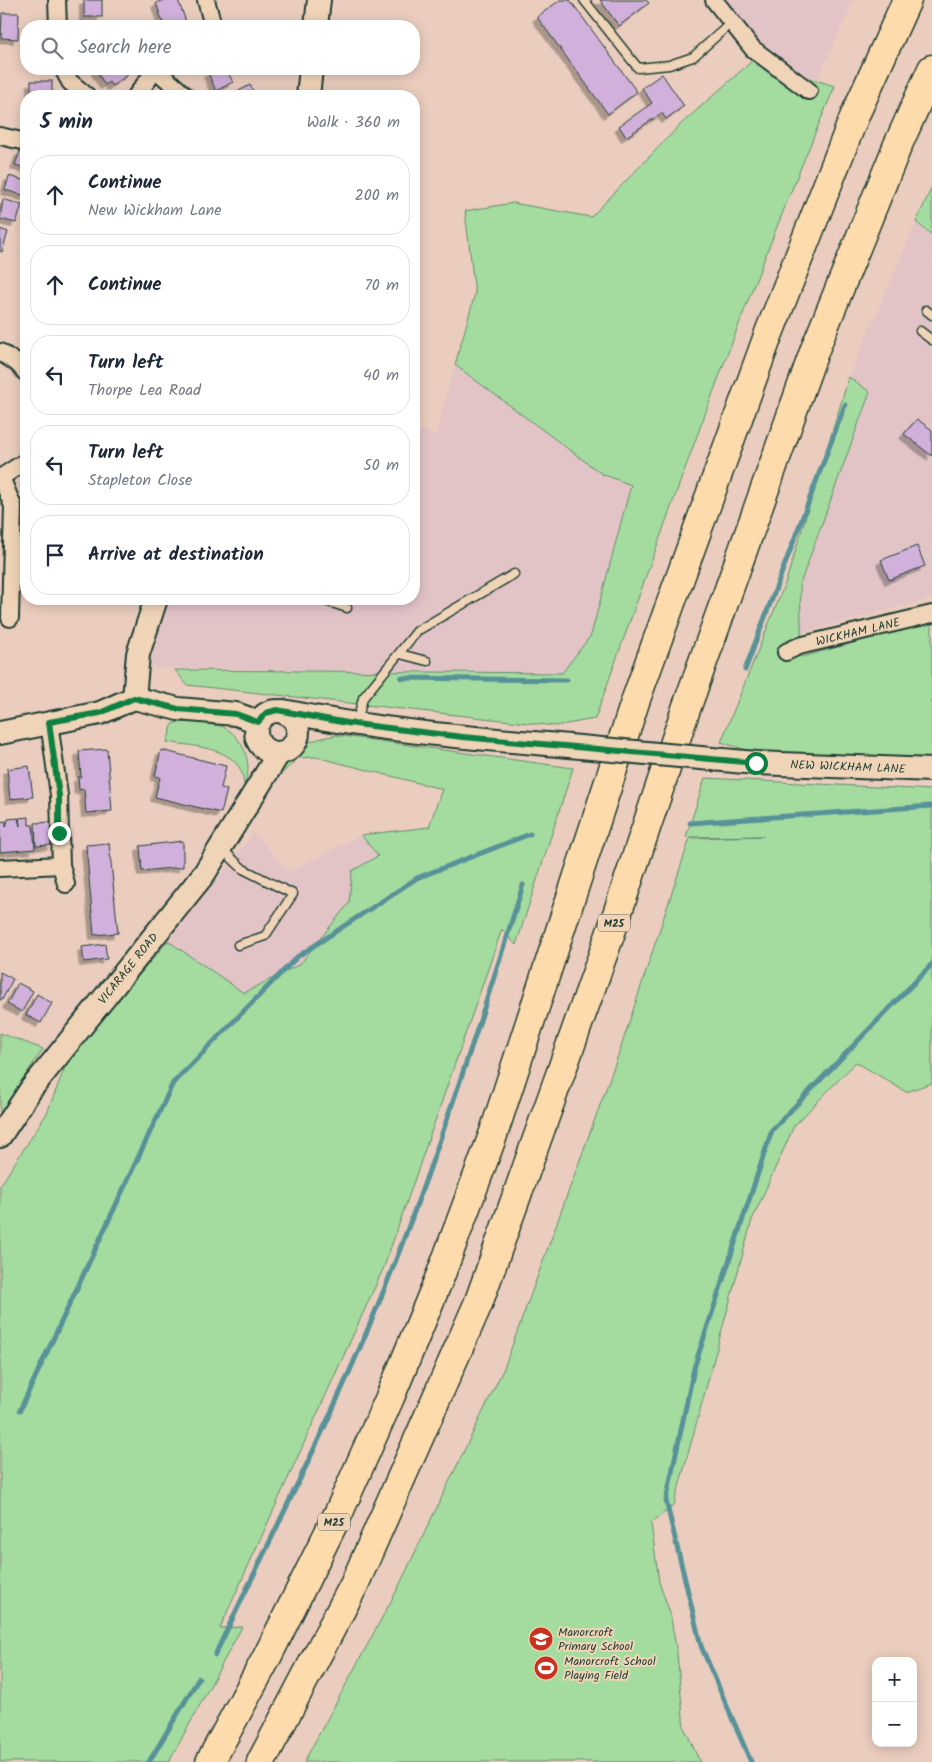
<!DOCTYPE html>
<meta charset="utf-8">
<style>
:root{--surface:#fff;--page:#f2f2f3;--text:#1f2937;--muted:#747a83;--line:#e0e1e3}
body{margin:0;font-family:Kalam,sans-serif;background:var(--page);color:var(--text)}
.controls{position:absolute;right:15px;bottom:15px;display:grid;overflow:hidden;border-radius:10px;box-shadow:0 2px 12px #0003}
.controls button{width:45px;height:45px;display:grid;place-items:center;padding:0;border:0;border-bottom:1px solid var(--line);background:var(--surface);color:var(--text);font:25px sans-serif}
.stop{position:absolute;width:15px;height:15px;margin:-11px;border:4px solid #0b8043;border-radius:50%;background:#fff}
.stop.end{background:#0b8043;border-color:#fff;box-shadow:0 1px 5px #0008}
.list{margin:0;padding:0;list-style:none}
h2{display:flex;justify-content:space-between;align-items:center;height:65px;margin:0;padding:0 20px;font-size:21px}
h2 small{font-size:16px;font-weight:400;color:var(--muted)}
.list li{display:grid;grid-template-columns:32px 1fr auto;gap:15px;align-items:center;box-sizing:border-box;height:80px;margin:0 10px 10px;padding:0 10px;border:1px solid var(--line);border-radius:20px}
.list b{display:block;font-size:19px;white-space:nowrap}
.list p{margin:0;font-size:16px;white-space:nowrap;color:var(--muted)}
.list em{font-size:16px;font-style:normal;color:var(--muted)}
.icon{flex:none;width:28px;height:28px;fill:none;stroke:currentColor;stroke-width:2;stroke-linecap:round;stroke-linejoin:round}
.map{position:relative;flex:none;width:932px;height:1762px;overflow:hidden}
.search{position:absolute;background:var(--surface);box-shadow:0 2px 12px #0003;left:20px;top:20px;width:400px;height:55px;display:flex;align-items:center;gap:12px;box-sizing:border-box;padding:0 18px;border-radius:20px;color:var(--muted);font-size:19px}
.panel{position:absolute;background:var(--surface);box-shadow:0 2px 12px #0003;left:20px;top:90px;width:400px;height:515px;border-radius:20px}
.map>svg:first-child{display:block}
.built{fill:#e2c4c7}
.green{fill:#a4db9f;stroke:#628c6a}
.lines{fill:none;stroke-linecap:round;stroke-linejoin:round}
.stream{stroke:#589299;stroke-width:5}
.building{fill:#d1b0db;stroke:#1f3d34;filter:url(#shadow)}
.lane-casing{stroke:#1f3d34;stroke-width:11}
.street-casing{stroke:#1f3d34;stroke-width:20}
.secondary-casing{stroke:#1f3d34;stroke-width:26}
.highway-casing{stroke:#1f3d34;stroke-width:31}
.lane{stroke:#f0d4b7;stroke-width:8}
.street{stroke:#f0d4b7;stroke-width:16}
.secondary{stroke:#f0d4b7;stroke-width:22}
.highway{stroke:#fedbac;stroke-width:28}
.secondary-bridge-casing{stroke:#1f3d34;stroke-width:26;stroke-linecap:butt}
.secondary-bridge{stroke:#f0d4b7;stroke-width:22}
.route{stroke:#0b8043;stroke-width:6}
.labels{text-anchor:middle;stroke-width:4;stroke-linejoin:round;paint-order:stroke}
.shield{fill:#f0d4b7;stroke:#5e6a5b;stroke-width:1}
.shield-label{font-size:11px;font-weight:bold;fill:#1f3d34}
.street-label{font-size:12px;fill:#1f3d34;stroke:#f0d4b7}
.poi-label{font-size:12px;fill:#1f3d34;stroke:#f0d4b7;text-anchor:start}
</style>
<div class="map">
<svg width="932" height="1762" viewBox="0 0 932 1762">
<defs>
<filter id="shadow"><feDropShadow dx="-4.5" dy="4.5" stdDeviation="0" flood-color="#0004"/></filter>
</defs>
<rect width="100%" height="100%" fill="#eacdbe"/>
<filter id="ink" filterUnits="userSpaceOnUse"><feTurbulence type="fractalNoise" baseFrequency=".02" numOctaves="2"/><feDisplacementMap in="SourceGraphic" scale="10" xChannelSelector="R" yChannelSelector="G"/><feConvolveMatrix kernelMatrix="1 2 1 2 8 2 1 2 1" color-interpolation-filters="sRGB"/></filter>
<g filter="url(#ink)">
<g class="built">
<path d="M712,0H854L817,80L753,49Z"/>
<path d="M916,222L932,235V598L801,633L800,584L870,392L849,377Z"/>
<path d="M455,365L602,474L631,485L591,635L561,673L151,668L155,621L164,599H414V429L435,435Z"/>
<path d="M254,833L289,872L361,835L378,856L352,871L349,903L300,964L244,994L168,941Z"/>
</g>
<g class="green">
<path d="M752,61L835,86C746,294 671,506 595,719L555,726L187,685L175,670L562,673L591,635L631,485L602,474L455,365L475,294L465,211L513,203L591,217L680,125Z"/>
<path d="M932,187V235L916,222Z"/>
<path d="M849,377L870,392L800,584L802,657L932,621V761L756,753L721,742L786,581Z"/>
<path d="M196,722C207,724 221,724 230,731C246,744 253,768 244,785C243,747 197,747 167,742L173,723Z"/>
<path d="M336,735L573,768L516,945L502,929L384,1267L220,1628L242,1627L169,1762H0V1186L47,1113L69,1057L168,941L244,993L300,964L349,903L352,871L378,856L361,835L429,827L442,789L316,757L298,758L268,787C282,751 300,742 336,735Z"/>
<path d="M705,778L932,790V1083L906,1092L856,1062L794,1126L752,1220L674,1505L651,1523L659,1582L670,1613L677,1653L684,1727L700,1762H304L397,1590L504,1368L619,1053L690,838L764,836L686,837Z"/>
<path d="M0,1033L43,1049L0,1113Z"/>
</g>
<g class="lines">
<g class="stream">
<path d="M745,670L845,405"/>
<path d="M401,678L567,680"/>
<path d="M690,823L932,806"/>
<path d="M20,1410L173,1083L297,957L417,878L530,834"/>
<path d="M215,1655C278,1523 345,1393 397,1257C444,1135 484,1010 523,885"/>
<path d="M149,1762L199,1678"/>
<path d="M751,1762L701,1646L666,1501L694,1368L772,1130L932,964"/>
</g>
</g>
<g class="building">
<rect x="84" y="0" width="18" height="17"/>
<path d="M163,0H178L187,24L164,26L156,3Z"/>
<path d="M560,0H570L637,92L608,114L537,17Z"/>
<path d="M600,0H646L649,3L619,26Z"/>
<path d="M2,13H19L18,39L1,38Z"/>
<path d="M95,69H124L128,75L112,86L109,82L105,85Z"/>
<path d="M217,69H226L233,82L216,91L208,73Z"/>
<path d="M662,74L684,106L666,119L662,113L626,137L619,126L652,103L642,88Z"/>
<rect x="31" y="81" width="21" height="15"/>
<path d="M250,85L256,96H237L235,93Z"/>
<path d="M20,151L26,153V168L15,165Z"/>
<path d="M9,176L26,181V196L5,190Z"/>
<path d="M3,199L22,205L16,223L0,219Z"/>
<path d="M0,229L8,232L2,252L0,251Z"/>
<path d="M917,419L932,430V456L904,434Z"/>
<path d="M917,546L925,566L889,580L881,560Z"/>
<path d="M107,749L112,811L86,813L84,789L79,790L78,777H81L79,751Z"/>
<path d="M161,750L226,766L221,788L227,790L221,813L155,797L160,777L155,776Z"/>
<path d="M29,766L33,797L10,799L7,769Z"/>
<path d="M29,817V825H33L35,849L0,852V822L6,821V827L8,819L18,818L20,826L19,818Z"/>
<path d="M51,822L52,845L36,846L35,823Z"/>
<path d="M183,841V867L142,871L140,846Z"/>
<path d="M109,843L118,933L94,935L86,845Z"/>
<path d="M105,944L107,959L84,962L82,947Z"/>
<path d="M0,972L13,979L2,1000L0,999Z"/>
<path d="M18,983L33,991L22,1012L7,1004Z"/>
<path d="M37,994L52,1003L41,1023L26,1015Z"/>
</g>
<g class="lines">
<defs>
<g id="lane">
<path d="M584,0L638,68L669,65L693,57L732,22"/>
<path d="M926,310L932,315"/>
<path d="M920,331L932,340"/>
<path d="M320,599L347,608"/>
<path d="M400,654L427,661"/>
<path d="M357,722L363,698L417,631L514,574"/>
<path d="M222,849L243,869L293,894L265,936L238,945"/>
</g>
<g id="street">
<path d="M57,0L58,26"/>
<path d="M206,0L213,26"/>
<path d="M714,0L753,49L809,91"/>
<path d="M63,69L70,82L87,96"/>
<path d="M155,69L186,96"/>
<path d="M136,96L156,69"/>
<path d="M0,136L26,142"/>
<path d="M0,352L17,363L26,373"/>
<path d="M1,477L13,506L10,618"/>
<path d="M0,478L26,461"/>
<path id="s1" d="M786,652L799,646L932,614"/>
<path d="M49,722L59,795L61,865L66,884"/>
<path d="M0,868L61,865"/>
</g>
<g id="secondary">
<path d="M316,26L319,0"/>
<path d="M308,96L311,69"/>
<path d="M134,698L178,709L236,714L258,722"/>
<path d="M134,698L138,654L156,599"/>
<circle cx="277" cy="732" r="21"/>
<path d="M283,711C370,729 458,737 547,744"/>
<path d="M0,733L100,713L134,698"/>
<path id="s2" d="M756,763L932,770"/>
<path id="s3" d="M0,1136L31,1089L204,874L279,753"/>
</g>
<g id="highway">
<path d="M210,1762L266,1659L339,1512L391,1395L441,1274L493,1135L636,699L769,333L855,115L907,0"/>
<path d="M261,1762L354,1585L478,1304L610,935L686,709L815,349L897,147L932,69"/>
</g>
</defs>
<use href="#lane" class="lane-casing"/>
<use href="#street" class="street-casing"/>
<use href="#secondary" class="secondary-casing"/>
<use href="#highway" class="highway-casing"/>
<use href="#lane" class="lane"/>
<use href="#street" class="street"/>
<use href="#secondary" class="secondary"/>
<use href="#highway" class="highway"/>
<defs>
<path id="secondary-bridge" d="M547,744L756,763"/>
</defs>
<use href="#secondary-bridge" class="secondary-bridge-casing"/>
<use href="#secondary-bridge" class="secondary-bridge"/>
</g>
</g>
<g class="lines" filter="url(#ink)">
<path class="route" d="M59,833V796L49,722L100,713L134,698L178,709L236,714L258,722L266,713L277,710L347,723L463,737L756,763"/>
</g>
<defs>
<symbol id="school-disc" viewBox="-11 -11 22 22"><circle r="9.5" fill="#c8321e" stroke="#f0d4b7"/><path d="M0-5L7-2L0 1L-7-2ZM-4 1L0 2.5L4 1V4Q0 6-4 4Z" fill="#fff"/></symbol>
<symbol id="stadium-disc" viewBox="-11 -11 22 22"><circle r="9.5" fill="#c8321e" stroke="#f0d4b7"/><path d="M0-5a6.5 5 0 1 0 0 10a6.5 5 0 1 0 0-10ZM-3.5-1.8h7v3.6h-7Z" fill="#fff"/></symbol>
</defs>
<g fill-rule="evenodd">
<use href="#school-disc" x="527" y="1625" width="28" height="28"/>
<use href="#stadium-disc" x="532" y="1654" width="28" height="28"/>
</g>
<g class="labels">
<g class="shield">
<rect x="598" y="914.5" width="32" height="17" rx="4"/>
<rect x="318" y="1513.5" width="32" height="17" rx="4"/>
</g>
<g class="shield-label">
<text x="614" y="927">M25</text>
<text x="334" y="1526">M25</text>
</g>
<g class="street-label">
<text dy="4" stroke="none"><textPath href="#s1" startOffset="75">WICKHAM LANE</textPath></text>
<text dy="4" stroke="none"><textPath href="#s2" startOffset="92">NEW WICKHAM LANE</textPath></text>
<text dy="4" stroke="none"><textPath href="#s3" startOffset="211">VICARAGE ROAD</textPath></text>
</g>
<g class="poi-label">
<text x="558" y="1636">Manorcroft<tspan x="558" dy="14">Primary School</tspan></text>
<text x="564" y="1665">Manorcroft School<tspan x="564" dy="14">Playing Field</tspan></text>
</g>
</g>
</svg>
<div class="controls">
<button>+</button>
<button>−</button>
</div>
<div class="stop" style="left:756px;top:763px"></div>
<div class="stop end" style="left:59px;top:833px"></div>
<div class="search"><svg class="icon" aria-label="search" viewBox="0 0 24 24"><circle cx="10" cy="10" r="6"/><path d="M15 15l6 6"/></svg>Search here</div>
<section class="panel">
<h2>5 min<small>Walk · 360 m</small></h2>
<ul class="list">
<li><svg class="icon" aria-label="ahead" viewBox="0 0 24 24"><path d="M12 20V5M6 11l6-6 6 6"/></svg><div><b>Continue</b><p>New Wickham Lane</p></div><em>200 m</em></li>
<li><svg class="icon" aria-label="ahead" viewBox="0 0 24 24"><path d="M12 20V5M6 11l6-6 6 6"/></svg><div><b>Continue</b></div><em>70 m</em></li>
<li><svg class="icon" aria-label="left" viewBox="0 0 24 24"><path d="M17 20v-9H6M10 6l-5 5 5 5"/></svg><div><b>Turn left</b><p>Thorpe Lea Road</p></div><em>40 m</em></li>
<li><svg class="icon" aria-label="left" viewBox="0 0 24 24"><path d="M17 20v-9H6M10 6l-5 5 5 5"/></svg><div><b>Turn left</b><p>Stapleton Close</p></div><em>50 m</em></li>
<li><svg class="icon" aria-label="arrive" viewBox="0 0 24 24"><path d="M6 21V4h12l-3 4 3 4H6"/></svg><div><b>Arrive at destination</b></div></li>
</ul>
</section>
</div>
